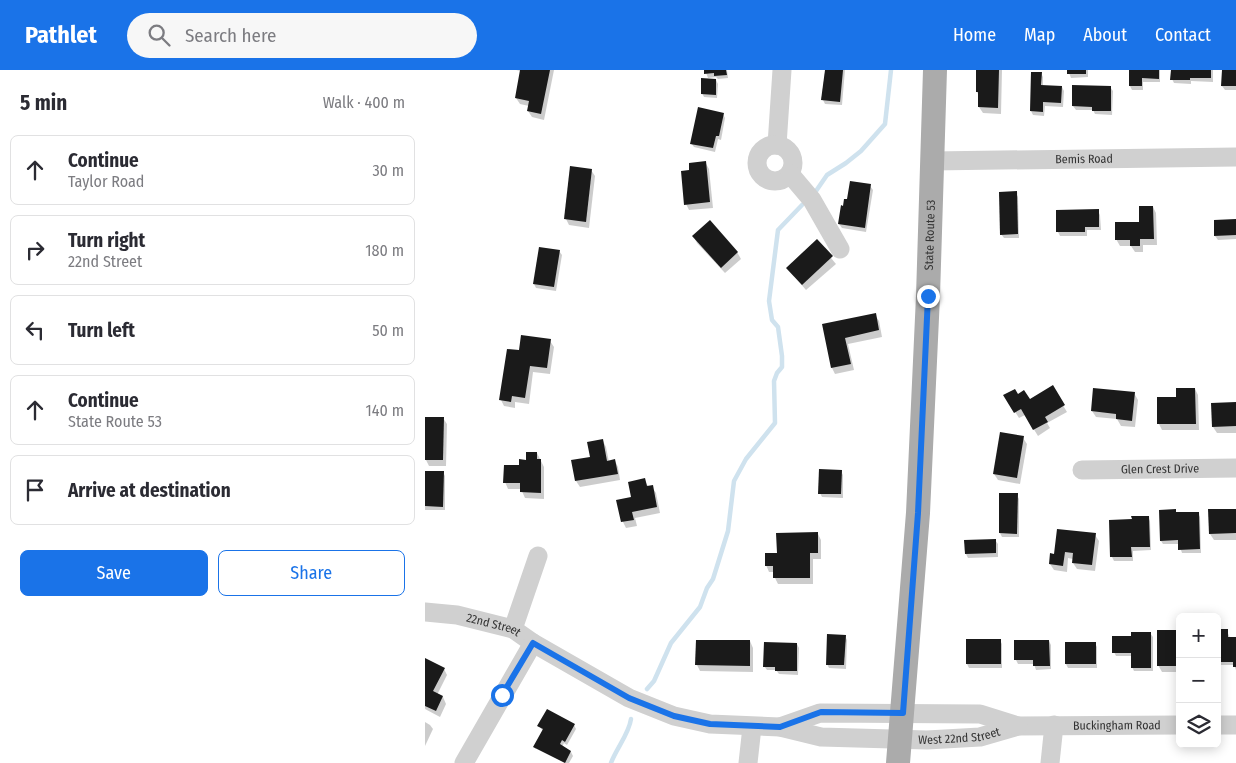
<!DOCTYPE html>
<meta charset="utf-8">
<style>
:root{--surface:#fff;--page:#f7f7f7;--text:#2b2b33;--muted:#7c7c81;--line:#e1e1e2;--accent:#1a73e8}
body{margin:0;font-family:"Fira Sans Condensed",sans-serif;background:var(--page);color:var(--text)}
.controls{position:absolute;right:15px;bottom:15px;display:grid;overflow:hidden;border-radius:8px;box-shadow:0 2px 12px #0003}
.controls button{width:45px;height:45px;display:grid;place-items:center;padding:0;border:0;border-bottom:1px solid var(--line);background:var(--surface);color:var(--text);font:25px sans-serif}
.stop{position:absolute;width:15px;height:15px;margin:-11px;border:4px solid #1a73e8;border-radius:50%;background:#fff}
.stop.end{background:#1a73e8;border-color:#fff;box-shadow:0 1px 5px #0008}
.list{margin:0;padding:0;list-style:none}
h2{display:flex;justify-content:space-between;align-items:center;height:65px;margin:0;padding:0 20px;font-size:21px}
h2 small{font-size:16px;font-weight:400;color:var(--muted)}
.list li{display:grid;grid-template-columns:32px 1fr auto;gap:15px;align-items:center;box-sizing:border-box;height:70px;margin:0 10px 10px;padding:0 10px;border:1px solid var(--line);border-radius:8px}
.list b{display:block;font-size:19px;white-space:nowrap}
.list p{margin:0;font-size:16px;white-space:nowrap;color:var(--muted)}
.list em{font-size:16px;font-style:normal;color:var(--muted)}
.actions{display:flex;gap:10px;padding:15px 20px}
.actions a{flex:1;padding:11px 0;border:1px solid var(--accent);border-radius:8px;text-align:center;font-size:18px;color:var(--accent)}
.actions .main{background:var(--accent);color:#fff}
.icon{flex:none;width:28px;height:28px;fill:none;stroke:currentColor;stroke-width:2;stroke-linecap:round;stroke-linejoin:round}
.map{position:relative;flex:none;width:811px;height:693px;overflow:hidden}
header{display:flex;align-items:center;gap:30px;box-sizing:border-box;height:70px;padding:0 25px;background:var(--accent);color:#fff}
header strong{font-size:24px}
nav{display:flex;gap:28px;margin-inline-start:auto;font-size:18px}
.search{width:350px;height:45px;background:var(--page);display:flex;align-items:center;gap:12px;box-sizing:border-box;padding:0 18px;border-radius:28px;color:var(--muted);font-size:19px}
main{display:flex}
aside{flex:1;background:var(--surface)}
.map>svg:first-child{display:block}
.shadow{fill:#0003}
.lines{fill:none;stroke-linecap:round;stroke-linejoin:round}
.stream{stroke:#cfe2ee;stroke-width:4.5}
.building{fill:#1a1a1a}
.minor{stroke:#d0d0d0;stroke-width:19}
.major{stroke:#ababab;stroke-width:24}
.route{stroke:#1a73e8;stroke-width:6}
.labels{text-anchor:middle;stroke-width:5;stroke-linejoin:round;paint-order:stroke}
.street-label{font-size:12px;fill:#333;stroke:#fff}
</style>
<header>
<strong>Pathlet</strong>
<div class="search"><svg class="icon" aria-label="search" viewBox="0 0 24 24"><circle cx="10" cy="10" r="6"/><path d="M15 15l6 6"/></svg>Search here</div>
<nav><a>Home</a><a>Map</a><a>About</a><a>Contact</a></nav>
</header>
<main>
<aside>
<h2>5 min<small>Walk · 400 m</small></h2>
<ul class="list">
<li><svg class="icon" aria-label="ahead" viewBox="0 0 24 24"><path d="M12 20V5M6 11l6-6 6 6"/></svg><div><b>Continue</b><p>Taylor Road</p></div><em>30 m</em></li>
<li><svg class="icon" aria-label="right" viewBox="0 0 24 24"><path d="M7 20v-9h11M14 6l5 5-5 5"/></svg><div><b>Turn right</b><p>22nd Street</p></div><em>180 m</em></li>
<li><svg class="icon" aria-label="left" viewBox="0 0 24 24"><path d="M17 20v-9H6M10 6l-5 5 5 5"/></svg><div><b>Turn left</b></div><em>50 m</em></li>
<li><svg class="icon" aria-label="ahead" viewBox="0 0 24 24"><path d="M12 20V5M6 11l6-6 6 6"/></svg><div><b>Continue</b><p>State Route 53</p></div><em>140 m</em></li>
<li><svg class="icon" aria-label="arrive" viewBox="0 0 24 24"><path d="M6 21V4h12l-3 4 3 4H6"/></svg><div><b>Arrive at destination</b></div></li>
</ul>
<div class="actions"><a class="main">Save</a><a>Share</a></div>
</aside>
<div class="map">
<svg width="811" height="693" viewBox="0 0 811 693">
<rect width="100%" height="100%" fill="#fff"/>
<g class="shadow">
<path d="M91,0H129L119,50L107,47L103,41L104,36L95,34L91,28L96,1Z"/>
<path d="M280,0H302L303,8L293,9L291,7L283,8Z"/>
<path d="M401,0H420L417,35L400,34L398,30Z"/>
<path d="M552,0H577L576,44L558,43L554,37V26L552,22Z"/>
<path d="M643,0H663V7L646,8Z"/>
<path d="M705,0H735V12H718V20H707L705,16Z"/>
<path d="M747,0H788V12L766,11V14L749,13L747,9Z"/>
<path d="M798,0H811V20H800L797,16Z"/>
<path d="M616,3L618,7V16L637,17L639,21L638,37L620,36L619,46L608,45L606,41Z"/>
<path d="M291,10L293,14L292,28L279,27L277,23Z"/>
<path d="M685,17L688,21L687,45L670,44L668,40H651L648,36Z"/>
<path d="M298,44L300,48L296,70L293,69L290,82L269,77L266,73Z"/>
<path d="M280,92L284,99L288,138L264,140L261,134L266,102Z"/>
<path d="M166,100L170,106L164,158L144,155L141,149Z"/>
<path d="M445,116L448,120L441,162L417,158L414,154Z"/>
<path d="M591,123L593,127L594,168H579L576,164Z"/>
<path d="M728,137L731,143L732,175H718V182H710L706,176H695L691,169L715,153Z"/>
<path d="M673,141L675,145L676,160H662V166H635L633,162Z"/>
<path d="M811,151V169L793,170L790,166Z"/>
<path d="M269,167L312,182L316,189L300,203L272,173Z"/>
<path d="M392,171L411,194L381,220L362,198Z"/>
<path d="M134,181L137,185L131,221L111,218L109,214Z"/>
<path d="M450,245L454,251L457,267L423,274L429,300L410,304L407,298L398,255Z"/>
<path d="M125,271L129,277L125,304L108,302L104,334L90,332V338L79,336L76,330L95,282Z"/>
<path d="M627,317L642,342L622,353L625,358L613,366L600,345L594,348L580,326L593,325L604,330Z"/>
<path d="M770,319L773,325L774,360H737L734,354L752,328Z"/>
<path d="M709,323L713,330L710,357L696,356L692,349L671,347L667,341Z"/>
<path d="M811,333V363H792L788,357Z"/>
<path d="M0,348H18L22,354L21,396H4L1,390Z"/>
<path d="M598,368L602,374L595,414L573,410L569,404Z"/>
<path d="M178,371L181,377L184,392L190,391L193,397L195,410L155,417L151,411Z"/>
<path d="M112,383L119,397V429L100,428L96,419H83L80,412L95,396Z"/>
<path d="M416,401L418,405V428L397,427L395,423Z"/>
<path d="M0,402H18L20,406V440H0Z"/>
<path d="M219,410L223,416L227,417L231,423L235,443L210,448L212,456L201,458L198,452L193,431L208,428Z"/>
<path d="M592,425L594,429V467H577L575,463Z"/>
<path d="M811,440V470H789L785,464Z"/>
<path d="M750,441L752,444L773,443L775,447L776,483H757L754,474H738L736,471Z"/>
<path d="M723,447L725,451L726,480L708,481V491H689L687,487L708,450Z"/>
<path d="M393,464L396,470V489H388V514H353L350,508V502H344L341,495Z"/>
<path d="M670,465L674,471L670,501L652,499L648,493V489L643,488L642,502L629,500L625,494L630,485Z"/>
<path d="M570,470L573,474V487L543,488L541,484Z"/>
<path d="M755,561V602H737L733,595Z"/>
<path d="M792,561H802L805,568H811V600L809,595H792Z"/>
<path d="M725,563L728,567V601H709L707,597V586H691L689,582L707,567Z"/>
<path d="M420,566L422,570L421,599L404,598L402,594Z"/>
<path d="M575,570L577,574V598H544L542,594Z"/>
<path d="M325,571L328,578V602L275,601L272,595Z"/>
<path d="M624,571L626,575V599L611,600L609,594H593L591,590Z"/>
<path d="M670,573L672,577V598H643L641,594Z"/>
<path d="M372,574L374,578L373,605L354,604L351,600H342L339,596Z"/>
<path d="M0,589L19,599L22,605L12,625L18,627L21,634L15,647L0,639Z"/>
<path d="M0,652L5,655L8,659L0,676Z"/>
<path d="M149,655L151,659L142,675L139,673L137,677L146,682L148,686L144,693H140L111,677V679L109,677L118,661L114,656Z"/>
</g>
<g class="lines">
<g class="stream">
<path d="M391,121L402,105L421,93L436,81L460,54L466,0"/>
<path d="M222,619L229,611L246,573L275,537L282,518L288,509L303,461L309,411L321,389L350,353L349,311L352,303L357,297V286L353,257L347,250L344,231L353,160L377,135"/>
<path d="M186,693C191,679 204,664 206,649"/>
</g>
</g>
<g class="building">
<path d="M95,0H125L116,44L102,41L104,31L90,28Z"/>
<path d="M279,0H301L302,5L289,6V3L279,4Z"/>
<path d="M400,0H418L415,32L396,30Z"/>
<path d="M551,0H574L573,38L553,37V22H551Z"/>
<rect x="642" y="0" width="19" height="4"/>
<path d="M704,0H734V9L717,8V16H704Z"/>
<path d="M746,0H786V8H765V10H745Z"/>
<path d="M797,0H811V16H796Z"/>
<path d="M606,2H617L616,15L637,16L636,33L618,32V42L605,41Z"/>
<path d="M276,8L291,9V25L276,24Z"/>
<path d="M647,15L686,16V41H667V37L647,36Z"/>
<path d="M273,37L299,43L294,66H291L288,78L265,74Z"/>
<path d="M281,91L285,132L259,135L256,101L264,100V93Z"/>
<path d="M145,96L167,99L161,152L139,149Z"/>
<path d="M425,111L446,114L440,158L413,154L416,135L418,136L419,129H422Z"/>
<path d="M592,121L593,164L575,165L574,122Z"/>
<path d="M714,136H728L729,169H715V176H705V170H690V152H714Z"/>
<path d="M674,139V157H660V162H631V140Z"/>
<path d="M811,149V165L789,166V150Z"/>
<path d="M285,150L313,182L296,198L267,166Z"/>
<path d="M392,169L408,186L377,215L361,198Z"/>
<path d="M114,177L135,180L129,217L108,214Z"/>
<path d="M451,243L454,260L420,268L426,294L406,298L397,254Z"/>
<path d="M96,265L126,269L122,298L105,296L100,328L87,326L86,332L74,330L82,279L94,280Z"/>
<path d="M628,315L640,335L620,347L623,352L608,360L596,339L589,343L578,325L590,319L593,324L599,320L605,329Z"/>
<path d="M668,318L710,322L707,351L691,349V344L666,341Z"/>
<path d="M751,318H770L771,354H732V327H751Z"/>
<path d="M811,332V356L787,357L786,333Z"/>
<path d="M0,347H19L18,390H0Z"/>
<path d="M575,362L599,366L592,408L568,404Z"/>
<path d="M178,369L182,391L190,389L193,404L150,411L146,390L165,387L162,372Z"/>
<path d="M101,382H112V389H116V423L95,422V413H78L79,395H94V389L101,390Z"/>
<path d="M394,399L417,400L416,424H393Z"/>
<path d="M0,401H19L18,437L0,436Z"/>
<path d="M220,408L222,416L228,415L232,437L207,442L209,450L196,452L191,430L206,427L203,412Z"/>
<path d="M574,423H593L592,464L574,463Z"/>
<path d="M751,439V442H774L775,479L753,480V470L735,471L734,440Z"/>
<path d="M783,439H811V463L784,464Z"/>
<path d="M706,446H724L725,477H706L707,487H685L684,450L707,449Z"/>
<path d="M632,459L671,463L667,495L647,493L648,483L640,482L638,496L624,494L625,483L629,484Z"/>
<path d="M393,462V483H385V508H348V496H340V483H352L351,463Z"/>
<path d="M571,469V483L540,484L539,470Z"/>
<path d="M792,559H803V567H811V597H808V592H792Z"/>
<path d="M732,560H755L754,596H732Z"/>
<path d="M706,562H726V598H706V583H687V566H706Z"/>
<path d="M402,564L421,565L419,595H401Z"/>
<rect x="541" y="569" width="35" height="25"/>
<path d="M271,570H325V596L270,595Z"/>
<path d="M589,570H624L625,596H608V590H589Z"/>
<path d="M339,572L372,573V601H350V597H338Z"/>
<rect x="640" y="572" width="31" height="22"/>
<path d="M0,588L20,598L8,621L18,626L11,641L0,636Z"/>
<path d="M122,639L150,654L140,672L137,670L135,674L146,681L140,693L108,677L118,659L112,656Z"/>
</g>
<g class="lines">
<g class="minor">
<path d="M352,75L357,0"/>
<circle cx="350" cy="93" r="18"/>
<path id="s1" d="M507,91L811,87"/>
<path d="M365,104L387,130L415,179"/>
<path id="s2" d="M657,400L811,398"/>
<path id="s3" d="M0,542L32,545L88,559L108,573L204,628L249,646L285,654L355,657L396,667L502,670L555,667L593,656L755,655"/>
<path d="M88,559L113,486"/>
<path d="M792,655H811"/>
<path d="M355,657L395,643L555,644L593,656"/>
<path d="M39,693L108,573"/>
<path d="M323,693L327,657"/>
<path d="M625,693L629,655"/>
</g>
<path class="major" id="s4" d="M473,693L493,443L503,226L510,0"/>
</g>
<g class="lines">
<path class="route" d="M77,625L108,573L204,628L249,646L285,654L355,657L396,642L478,643L493,443L503,226"/>
</g>
<g class="labels">
<g class="street-label">
<text dy="4" stroke="none"><textPath href="#s1" startOffset="152">Bemis Road</textPath></text>
<text dy="4" stroke="none"><textPath href="#s4" startOffset="529">State Route 53</textPath></text>
<text dy="4" stroke="none"><textPath href="#s2" startOffset="78">Glen Crest Drive</textPath></text>
<text dy="4" stroke="none"><textPath href="#s3" startOffset="70">22nd Street</textPath></text>
<text dy="4" stroke="none"><textPath href="#s3" startOffset="720">Buckingham Road</textPath></text>
<text dy="4" stroke="none"><textPath href="#s3" startOffset="561">West 22nd Street</textPath></text>
</g>
</g>
</svg>
<div class="controls">
<button>+</button>
<button>−</button>
<button><svg class="icon" aria-label="layers" viewBox="0 0 24 24"><path d="M12 4l9 5-9 5-9-5zM3 14l9 5 9-5"/></svg></button>
</div>
<div class="stop" style="left:77px;top:625px"></div>
<div class="stop end" style="left:503px;top:226px"></div>
</div>
</main>
